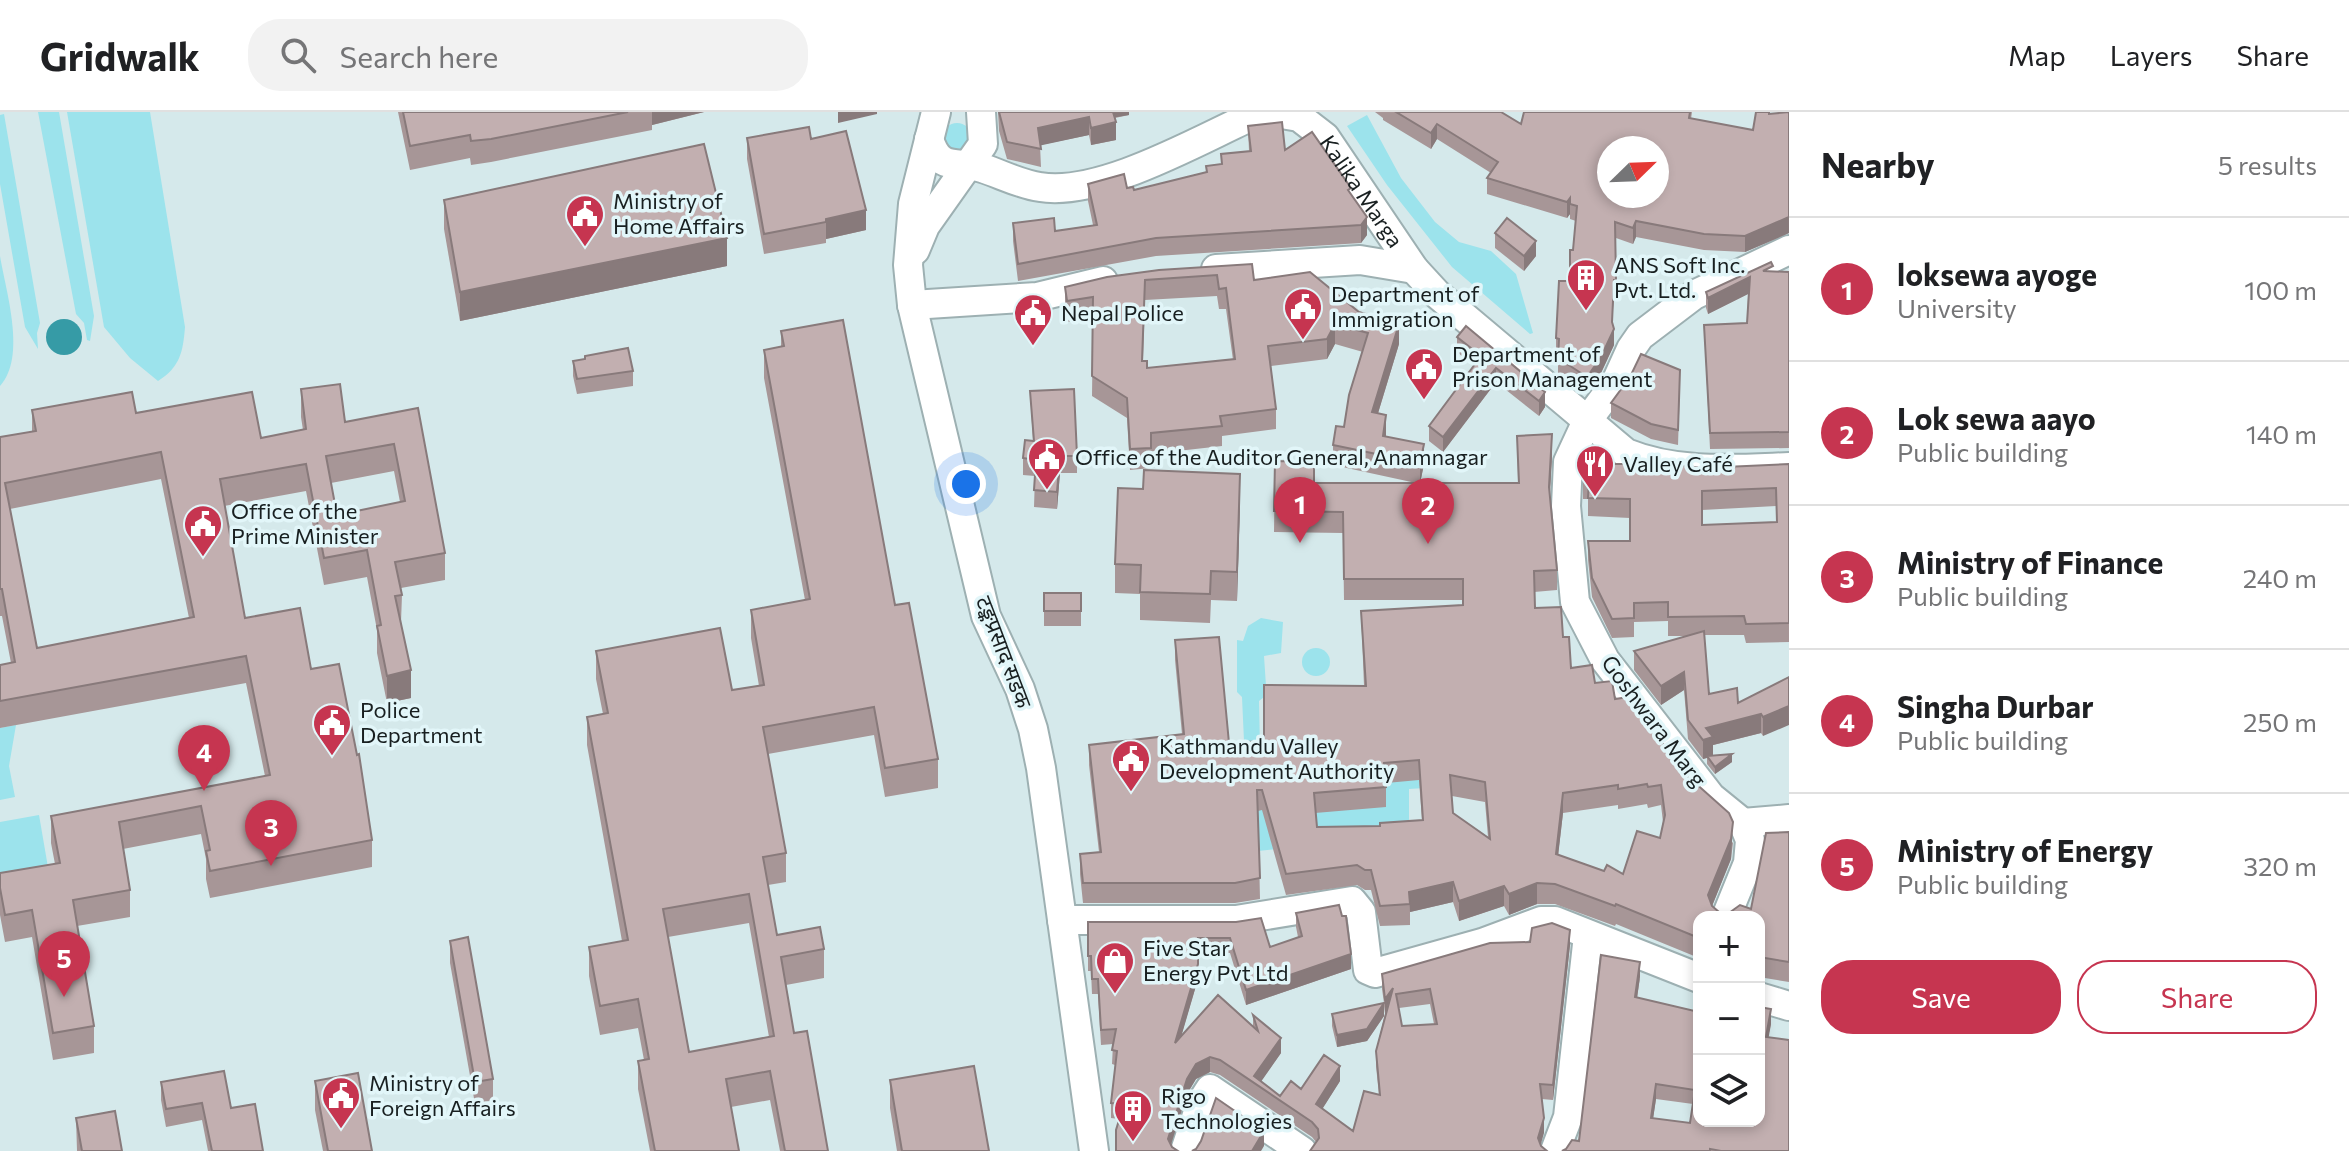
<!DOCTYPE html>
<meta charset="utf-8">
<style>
:root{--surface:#fff;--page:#f2f2f2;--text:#202124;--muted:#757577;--line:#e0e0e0;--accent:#c63550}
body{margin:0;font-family:Commissioner,"Noto Sans Devanagari",sans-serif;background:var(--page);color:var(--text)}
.controls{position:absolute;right:24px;bottom:24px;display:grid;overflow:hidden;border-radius:16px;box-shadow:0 4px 12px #0003}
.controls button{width:72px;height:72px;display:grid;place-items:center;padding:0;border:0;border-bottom:2px solid var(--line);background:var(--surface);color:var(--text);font:40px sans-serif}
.compass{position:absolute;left:1597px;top:24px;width:72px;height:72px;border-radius:50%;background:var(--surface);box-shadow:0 4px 12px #0003;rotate:67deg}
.you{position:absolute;left:966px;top:372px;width:28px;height:28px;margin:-20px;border:6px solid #fff;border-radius:50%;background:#1a73e8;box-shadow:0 0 0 12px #1a73e833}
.badge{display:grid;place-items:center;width:52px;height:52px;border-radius:50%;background:var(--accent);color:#fff;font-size:26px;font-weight:700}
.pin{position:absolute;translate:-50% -66px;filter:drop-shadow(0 2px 4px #0008)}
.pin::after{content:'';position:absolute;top:42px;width:28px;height:24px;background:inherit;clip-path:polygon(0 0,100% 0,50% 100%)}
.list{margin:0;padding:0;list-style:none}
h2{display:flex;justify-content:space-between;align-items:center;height:104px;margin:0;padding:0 32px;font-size:34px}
h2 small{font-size:26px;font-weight:400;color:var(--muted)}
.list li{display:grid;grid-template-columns:52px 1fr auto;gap:24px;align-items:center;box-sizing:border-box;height:144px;padding:0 32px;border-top:2px solid var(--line)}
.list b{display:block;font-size:30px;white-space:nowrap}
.list p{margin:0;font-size:26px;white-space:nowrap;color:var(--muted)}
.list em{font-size:26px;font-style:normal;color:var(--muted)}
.actions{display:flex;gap:16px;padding:24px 32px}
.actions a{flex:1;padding:18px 0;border:2px solid var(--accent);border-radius:32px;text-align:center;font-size:28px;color:var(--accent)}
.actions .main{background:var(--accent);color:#fff}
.icon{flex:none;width:44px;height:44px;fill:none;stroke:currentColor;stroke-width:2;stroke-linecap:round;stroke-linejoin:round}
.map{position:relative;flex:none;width:1789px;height:1039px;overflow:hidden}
header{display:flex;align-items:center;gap:48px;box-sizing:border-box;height:112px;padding:0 40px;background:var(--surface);border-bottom:2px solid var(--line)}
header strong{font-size:38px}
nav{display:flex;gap:44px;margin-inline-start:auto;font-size:28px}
.search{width:560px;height:72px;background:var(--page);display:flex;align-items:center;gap:20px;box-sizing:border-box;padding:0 28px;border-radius:32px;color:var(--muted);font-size:30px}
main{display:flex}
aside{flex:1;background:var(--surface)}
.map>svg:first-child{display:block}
.green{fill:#9ce3ec}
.water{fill:#369ba6}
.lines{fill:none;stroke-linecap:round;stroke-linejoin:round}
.minor-casing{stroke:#9db0b2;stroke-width:32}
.minor{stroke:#fff;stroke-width:28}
.wall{fill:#a79697;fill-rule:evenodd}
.shaded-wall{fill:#887a7b}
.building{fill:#c2afb0;stroke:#887a7b;stroke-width:2;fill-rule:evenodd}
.labels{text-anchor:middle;stroke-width:7;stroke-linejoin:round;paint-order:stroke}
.street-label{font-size:22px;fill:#181f20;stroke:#e2f6f9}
.poi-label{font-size:22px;fill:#181f20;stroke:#e2f6f9;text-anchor:start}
</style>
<header>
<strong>Gridwalk</strong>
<div class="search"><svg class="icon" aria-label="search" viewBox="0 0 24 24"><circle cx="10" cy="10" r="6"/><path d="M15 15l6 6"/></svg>Search here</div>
<nav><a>Map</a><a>Layers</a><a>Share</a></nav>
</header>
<main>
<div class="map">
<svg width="1789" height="1039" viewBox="0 0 1789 1039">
<rect width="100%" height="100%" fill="#d5e9eb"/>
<g class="green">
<path d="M38,0H59L94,204L90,229L87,228L84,211L76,202Z"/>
<path d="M67,0H150L185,215C183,240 180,255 158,269L130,246L104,215Z"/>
<path d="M4,2L40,211L37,221L38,237L25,215L0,72V3Z"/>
<path d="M1367,3L1401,66L1435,110L1459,130L1491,139L1516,162L1533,221L1530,222L1452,155L1387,73L1347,14Z"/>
<circle cx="957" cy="25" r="14"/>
<path d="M0,144C6,180 27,245 0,274Z"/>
<path d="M1261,506L1283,510L1281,541L1264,544L1266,574H1278L1259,589L1260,636L1330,635L1440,675L1409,677V723L1249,740L1242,585L1237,580V528L1243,529L1248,514Z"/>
<circle cx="1316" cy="550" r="14"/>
<path d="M16,613L9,654L15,685L0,688V616Z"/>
<path d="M39,703L50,767L0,776V710Z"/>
</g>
<circle class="water" cx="64" cy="225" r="18"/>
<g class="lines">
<defs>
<g id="minor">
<path d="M936,0L913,92L908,153L912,193L986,504L1020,577L1033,617L1041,656L1094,1039"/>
<path id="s1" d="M929,27C940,61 955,48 982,56C1001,62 1019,72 1040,75C1100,85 1197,29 1252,4L1270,0L1299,5L1325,25L1414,157L1437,182L1626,341C1677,362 1735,357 1789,355"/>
<path d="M915,138L925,114L983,32L981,0"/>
<path d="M1216,157L1360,148L1414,157"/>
<path d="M912,193L1037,185L1103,169"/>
<path d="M1743,711L1789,707"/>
<path d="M1726,805L1748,751L1750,728L1743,711L1711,685L1605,548L1575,490L1566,394L1568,350L1587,309L1616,270L1631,237L1640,224L1694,183L1789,138"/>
<path d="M1062,808H1236L1352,789L1361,800L1368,858L1375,861L1482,831L1541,809H1555L1699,866"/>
<path d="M1759,885L1789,894"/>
<path d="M1185,1039L1201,991L1210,977L1302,1039"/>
<path d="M1555,1039L1568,1005L1588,823"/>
</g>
</defs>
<use href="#minor" class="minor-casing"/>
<use href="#minor" class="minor"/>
</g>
<g class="wall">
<path d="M398,0H704L652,13V18L491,50L471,53L470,46L410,58Z"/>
<path d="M998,0H1129V3L1115,6L1116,28L1091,33L1089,23L1040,33L1041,55L1007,47L999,19Z"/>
<path d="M1375,0H1501L1521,12L1524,0H1692L1691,7L1753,18L1769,2L1789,0V121L1745,140L1704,138L1636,125L1633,132L1616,126V183H1614L1612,212L1614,233L1601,261L1587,281L1558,262V243L1556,242V226L1570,169L1576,109L1570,107V102L1567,106L1487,82V66L1491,61L1437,27L1431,37L1383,8V6Z"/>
<path d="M1248,14L1351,82L1367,123L1361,131L1156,144L1018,169L1013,129V111L1055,119L1093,113L1088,89V72L1127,76L1134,78L1206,60V54L1221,52V42L1249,39Z"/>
<path d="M747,26L811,27L866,118L826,127V131L764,142L747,47Z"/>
<path d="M444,88L727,154L460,209L444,117Z"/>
<path d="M1495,121L1536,144L1524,159L1495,136Z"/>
<path d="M1252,152L1254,168L1399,232L1378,301L1386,324L1424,352L1420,371H1518L1517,324L1552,343L1550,383L1557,458V478L1534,480L1535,496L1563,525L1571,556L1595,571L1615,587L1733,731L1731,747L1712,794L1719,800L1729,801L1751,797L1789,720V870L1759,865V805H1699V846L1616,812L1615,814L1555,792H1537L1509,803L1504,794L1459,809L1453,790L1410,800V813L1380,814L1371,778H1365L1357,773L1286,783L1262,698L1258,699L1260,787L1235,791H1083L1080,762V742L1099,740L1089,653V633L1182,622L1175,548V528L1229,631L1264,629L1364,574L1361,499L1463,493V488H1344L1343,421L1274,420L1275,349L1314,371H1416L1333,353V333L1344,315L1363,240L1335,232L1327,247L1271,254L1276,297V317L1222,324V334L1151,342V356L1130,358L1127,306L1092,284L1093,206L1067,210L1065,196V175ZM1217,184L1219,197H1226L1233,248L1147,256L1143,249L1145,188ZM1419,668L1422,708L1380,714L1317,715L1315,701L1386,695V671ZM1452,684L1485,690L1488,725L1453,701ZM1647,692L1648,696L1661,693L1663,710L1660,726L1623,762L1604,759L1558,743L1563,701L1618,693V697Z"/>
<path d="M1773,159L1789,160V336L1710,337L1704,213L1747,211L1748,182L1708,202L1706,196V180Z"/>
<path d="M1466,214L1545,295L1539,304L1496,270L1443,340L1429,329V314L1474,254L1457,240V225Z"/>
<path d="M781,219L895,493L938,647V676L885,685L874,623L768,642L786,741V770L768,773L777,823L824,837V866L786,873L794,921L828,1039H780L770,988L731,995L739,1039H650L638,977V949L644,948L638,916L600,923L589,864V835L622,829L587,633V605L603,602L596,567V539L732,578L759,574L751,526V498L805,488L764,266V238L781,235ZM749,811L769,925L689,940L668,825Z"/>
<path d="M585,247L633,259V274L577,282L573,264V249Z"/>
<path d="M1680,273L1678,333L1651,327L1611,306V291Z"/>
<path d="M301,277L345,310L418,296L445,441V468L401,476L402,483L401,510L411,586L387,591L377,541V518L367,465L324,473L306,379L224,394L245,506L311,557L372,728V755L210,786L206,767V747L201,722L123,737L130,778V805L77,814L94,914V941L53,948L32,825L5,830L0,803V761L55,752L51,731V704L265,664L246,571L0,616V553L11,551L2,504H0V325L32,320V298L136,301L261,326L303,318L301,305ZM394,359L400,390L337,403L331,371ZM161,367L189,506L37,536L10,397Z"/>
<path d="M1030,279L1077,344V361H1060L1057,397L1034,395L1035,364L1023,363V346L1033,329Z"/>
<path d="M1598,352L1702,356L1789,352V530L1746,531L1744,523H1704L1709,582L1738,591L1789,565L1763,624L1761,621L1713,633V644L1732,650L1715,662L1707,652V646L1703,647L1688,627L1684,578L1661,593L1634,558V539L1688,524H1668V509L1634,510V525L1612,526L1592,485L1588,448V429H1630V406L1588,404V387H1583V368ZM1776,394V410L1702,413V398Z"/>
<path d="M1240,390L1237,489L1211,488L1210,511L1140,508V482L1115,481V452Z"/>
<rect x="1044" y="481" width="37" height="33"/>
<path d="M1296,801L1351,857L1246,893L1230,841H1198V867L1181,924L1253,914V903L1281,941L1261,969L1280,984L1301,977L1340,969L1322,997L1353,1019L1379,983L1376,954V939L1385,902L1384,894V904L1367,929L1337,935L1332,914V902L1384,891L1382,877V862L1570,833L1553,988L1542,987L1544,1021L1316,1030L1312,1025L1220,963L1210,960L1196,967L1187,982L1119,1007L1111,1006V991L1115,953L1112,952L1113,932L1101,933L1098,882H1092L1091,859H1088V810H1236L1270,835L1298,825L1296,815ZM1430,892L1434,912L1402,914L1399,896Z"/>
<path d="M450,829L493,967V988L475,992L450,851Z"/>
<path d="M1640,865L1637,886L1699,900V1009L1759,895L1771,912L1768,925L1789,1039H1562L1579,1029ZM1656,987L1693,992L1690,1011L1653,1006Z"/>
<path d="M890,968L989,1039H897L890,996Z"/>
<path d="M315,969L372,1039H323L315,998Z"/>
<path d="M161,970L231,996L263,1039H208L202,1008L166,1015L161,988Z"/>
<path d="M76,1006L122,1039H77Z"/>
</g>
<g class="shaded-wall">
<path d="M652,0H704L652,13Z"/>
<path d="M838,0H877V2L838,11Z"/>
<path d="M1111,0H1129V3L1111,6Z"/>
<path d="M1089,5V23L1038,34V16Z"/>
<path d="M1116,10V28L1091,33V16Z"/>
<path d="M1437,12V27L1431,37V21Z"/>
<path d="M1570,86V102L1567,106V90Z"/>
<path d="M866,98V118L826,127V107Z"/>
<path d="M1367,105V123L1361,131V113Z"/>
<path d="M1789,105V121L1745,140V124Z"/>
<path d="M1636,109V125L1633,132V116Z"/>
<path d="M727,126V154L460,209V180Z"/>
<path d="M1536,129V144L1524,159V144Z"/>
<path d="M1750,165V181L1708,202V186Z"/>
<path d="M1614,168L1612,222L1614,217V233L1601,261L1587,281V265Z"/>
<path d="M1335,212V232L1327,247V227Z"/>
<path d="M1399,212V232L1372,321V300Z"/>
<path d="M1496,256V270L1443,340V325Z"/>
<path d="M1545,280V295L1539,304V289Z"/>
<path d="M1386,303V323L1383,344V324Z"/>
<path d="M1552,322V343L1549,395V375Z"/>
<path d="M1424,332V352L1420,372V351Z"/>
<path d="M1060,344V361L1057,397V380Z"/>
<path d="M1240,362V390L1237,489V460Z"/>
<path d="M411,558V586L387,591V564Z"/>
<path d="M1684,560V578L1661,593V574Z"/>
<path d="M1789,594V613L1763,624V605Z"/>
<path d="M1761,602V621L1713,633V644L1703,647V628L1706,616Z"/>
<path d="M1732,642V650L1715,662V655Z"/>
<path d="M1563,681V701L1556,762V742Z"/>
<path d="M1733,710L1731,747L1708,804V783Z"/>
<path d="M1453,770V790L1410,800L1409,780Z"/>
<path d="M1537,771V792L1509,803V782Z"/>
<path d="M1504,774V794L1459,809V789Z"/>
<path d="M1570,818V833L1553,988V973Z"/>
<path d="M1351,842V857L1246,893V878Z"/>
<path d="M1640,850V865L1635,900V885Z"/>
<path d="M1198,852V867L1175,946V931Z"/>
<path d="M1393,876L1385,902V887Z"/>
<path d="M1384,891V904L1367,929L1337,935V923Z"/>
<path d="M1771,897V912L1766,940V925Z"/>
<path d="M1281,926V941L1258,974L1254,964Z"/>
<path d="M1210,945V960L1196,967L1187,982L1169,1039L1168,1027L1187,967L1196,952Z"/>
<path d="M1340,954V969L1316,1007V992Z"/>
<path d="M1656,972V987L1651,1021V1006Z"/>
<path d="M1544,1006V1021L1539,1039L1538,1026Z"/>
<path d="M1264,1019V1034L1261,1039H1252Z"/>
</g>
<g class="building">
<path d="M403,0H628L491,27L471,29L470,23L410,34Z"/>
<path d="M999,0H1113L1116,10L1091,16L1089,5L1038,16L1041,37L1007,30Z"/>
<path d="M1396,0H1501L1521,12L1524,0H1690L1689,6L1753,18L1756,0H1769V2L1789,0V105L1745,124L1704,122L1636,109L1633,116L1615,110L1616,168H1614L1612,210L1614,217L1601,245L1587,265L1558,246L1559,227L1556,226L1559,169H1570V138H1573L1577,94L1570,92V86L1567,90L1487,66L1498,50L1437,12L1431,21ZM1609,36H1657V84H1609Z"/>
<path d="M1282,10L1285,38L1312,20L1351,76L1348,78L1367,105L1361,113L1156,126L1018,152L1013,111L1054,106L1055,119L1097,113L1088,72L1124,62L1127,76L1133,75L1134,78L1207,60L1206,54L1222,52L1221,42L1251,39L1248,14Z"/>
<path d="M809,15L811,27L846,19L866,98L826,107V110L764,122L747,26Z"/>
<path d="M704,32L727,126L460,180L444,88Z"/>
<path d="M1507,106L1536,129L1524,144L1495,121Z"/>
<path d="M1771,150L1773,154L1763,159L1789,160V320L1710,321L1704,213L1747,211L1750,165L1708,186L1706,180Z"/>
<path d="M1252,152L1254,168L1310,160L1359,200L1399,212L1372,300L1386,303L1383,324L1424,332L1420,351L1333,333L1336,314L1344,315L1349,283L1368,221L1335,212L1327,227L1268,234L1276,297L1220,304L1222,314L1151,321V336L1130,337L1127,286L1092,264L1093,185L1067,189L1065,175L1107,165L1159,158ZM1217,163L1219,177L1226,176L1235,247L1147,256V249H1142L1145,168Z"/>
<path d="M843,208L895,493L909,491L938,647L885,656L874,595L763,615L786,741L763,745L777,823L820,815L824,837L781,845L794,921L807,919L828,1039H785L770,959L726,967L739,1039H655L638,949L649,947L638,887L600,894L589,835L628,828L587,605L608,601L596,539L720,516L732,578L764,573L751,498L810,487L764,238L784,234L781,219ZM749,782L774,924L689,940L663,797Z"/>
<path d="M1466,214L1545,280L1539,289L1496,256L1443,325L1429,314L1481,244L1457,225Z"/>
<path d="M628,236L633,259L577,267L573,249L585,247V244Z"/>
<path d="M1641,242L1680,258L1678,318L1651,312L1611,291L1630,265Z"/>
<path d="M340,272L345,310L418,296L445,441L395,450L402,483L395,484L411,558L387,564L377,514L381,513L367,438L324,446L306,352L220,367L245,506L300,496L311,557L339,552L357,643L359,642L372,728L210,759L206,739L210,738L201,694L119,710L130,778L73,788L94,914L53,921L32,798L5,803L0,776V761L60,751L51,704L270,663L246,544L0,589V553L15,550L2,477H0V325L36,319L32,298L132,280L136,301L252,280L261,326L306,317L301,277ZM394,332L405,389L337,403L326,344ZM161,340L194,505L37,536L5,371Z"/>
<path d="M1074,277L1077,344H1060L1057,380L1034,378L1036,348L1023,346L1025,328L1034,329L1030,279Z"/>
<path d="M1552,322L1549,375L1557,458L1534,459L1535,496L1561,495L1563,525H1569L1571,556L1592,553L1595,571L1612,569L1615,587L1628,585L1693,672V669L1729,701L1733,710L1731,727L1708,783L1712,794L1719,800L1729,801L1740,793L1751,797L1766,721L1789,720V850L1759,845V805H1699V826L1616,792L1615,794L1555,772L1537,771L1509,782L1504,774L1459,789L1453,770L1409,780L1410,792L1380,794L1371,758H1365L1357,753L1286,762L1262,678H1257L1260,766L1235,771H1083L1080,742L1101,740L1089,633L1184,622L1175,528L1219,525L1229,631L1264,629V573L1366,574L1361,499L1463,493V467H1344L1343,400L1274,399L1275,349L1314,350V371H1519L1517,324ZM1419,648L1423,708L1380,711V714L1317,715L1314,681L1386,675L1384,651ZM1450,663L1485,670L1490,727L1453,701ZM1647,672L1648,675L1661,673L1665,703L1660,726L1637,719L1623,762L1607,753L1604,759L1556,742L1563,681L1618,673V677Z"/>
<path d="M1584,346H1598V352H1672L1702,356L1789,352V511L1746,512L1744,504L1668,505V490L1634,491V506L1612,507L1592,466L1588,429H1630V387L1588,386L1589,368H1583ZM1776,376L1777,410L1702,413V379Z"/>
<path d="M1144,358L1240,362L1237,460L1211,459L1210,482L1140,480L1141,453L1115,452L1118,376L1143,377Z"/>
<rect x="1044" y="481" width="37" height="18"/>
<path d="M1704,519L1709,582L1737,576L1738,591L1789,565V594L1763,605L1761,602L1706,616L1713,625L1703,628L1688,608L1684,560L1661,574L1634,539Z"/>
<path d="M1732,642L1715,655L1707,644Z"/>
<path d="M1339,793L1342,804H1346L1351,842L1246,878L1230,826H1198V852L1175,931L1218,883L1258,919L1253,903L1281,926L1254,964L1280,984L1291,969L1301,977L1324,943L1340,954L1316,992L1353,1019L1364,979L1380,983L1376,939L1393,876L1385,887L1382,862L1490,831L1530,830L1532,816L1552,811L1570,818L1553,973L1540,972L1544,1006L1538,1026L1541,1034L1547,1039H1310L1319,1026L1318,1017L1312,1010L1220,948L1210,945L1196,952L1187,967L1168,1027L1172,1035L1178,1039H1116V1018L1124,992L1111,991L1117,939L1112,938L1116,917L1101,918L1098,867H1092L1091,844H1088V810H1236L1261,806L1270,835L1302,824L1296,801ZM1430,877L1437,912L1402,914L1396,882Z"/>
<path d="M468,825L493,967L475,970L450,829Z"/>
<path d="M1601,843L1640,850L1635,885L1699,900V1009H1759V895L1771,897L1766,925L1789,928V1039H1721L1710,1037V1039H1562L1566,1037L1572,1028L1579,1029ZM1656,972L1695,978L1690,1011L1651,1006Z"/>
<path d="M1384,891L1367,917L1337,923L1332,902Z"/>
<path d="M974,954L989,1039H902L890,968Z"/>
<path d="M224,959L231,996L255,992L263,1039H212L202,991L166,997L161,970Z"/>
<path d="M358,961L372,1039H328L315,969Z"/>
<path d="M1216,986L1264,1019L1252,1039H1192L1196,1037L1201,1029Z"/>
<path d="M115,999L122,1039H82L76,1006Z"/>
</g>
<defs>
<symbol id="civic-pin" viewBox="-11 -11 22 30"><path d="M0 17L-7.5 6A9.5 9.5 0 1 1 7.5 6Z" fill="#c63550" stroke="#e2f6f9"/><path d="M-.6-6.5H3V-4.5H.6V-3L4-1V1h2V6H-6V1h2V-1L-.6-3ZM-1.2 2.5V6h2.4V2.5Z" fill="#fff"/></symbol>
<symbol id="building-pin" viewBox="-11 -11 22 30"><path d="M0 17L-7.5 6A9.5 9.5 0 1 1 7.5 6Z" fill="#c63550" stroke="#e2f6f9"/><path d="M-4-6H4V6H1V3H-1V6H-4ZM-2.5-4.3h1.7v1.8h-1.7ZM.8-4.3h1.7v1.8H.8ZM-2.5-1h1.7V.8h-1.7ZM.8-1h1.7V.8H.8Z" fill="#fff"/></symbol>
<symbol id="restaurant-pin" viewBox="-11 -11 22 30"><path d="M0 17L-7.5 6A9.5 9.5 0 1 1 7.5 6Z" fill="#c63550" stroke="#e2f6f9"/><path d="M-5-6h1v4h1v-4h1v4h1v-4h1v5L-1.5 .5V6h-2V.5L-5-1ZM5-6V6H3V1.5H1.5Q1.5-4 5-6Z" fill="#fff"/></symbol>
<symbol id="shop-pin" viewBox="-11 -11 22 30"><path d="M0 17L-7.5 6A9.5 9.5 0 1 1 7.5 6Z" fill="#c63550" stroke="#e2f6f9"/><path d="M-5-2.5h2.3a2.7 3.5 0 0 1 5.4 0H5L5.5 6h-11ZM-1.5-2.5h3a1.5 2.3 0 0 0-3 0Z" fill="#fff"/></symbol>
</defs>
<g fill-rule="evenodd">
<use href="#civic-pin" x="563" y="80" width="44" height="60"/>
<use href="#building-pin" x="1564" y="144" width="44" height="60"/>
<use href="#civic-pin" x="1281" y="173" width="44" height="60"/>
<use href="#civic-pin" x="1011" y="179" width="44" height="60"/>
<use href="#civic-pin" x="1402" y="233" width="44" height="60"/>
<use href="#civic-pin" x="1025" y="323" width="44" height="60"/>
<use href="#restaurant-pin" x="1573" y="330" width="44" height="60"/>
<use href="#civic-pin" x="181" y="390" width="44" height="60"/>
<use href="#civic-pin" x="310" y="589" width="44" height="60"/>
<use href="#civic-pin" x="1109" y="625" width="44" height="60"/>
<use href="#shop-pin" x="1093" y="827" width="44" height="60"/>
<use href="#civic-pin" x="319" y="962" width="44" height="60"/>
<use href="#building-pin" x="1111" y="975" width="44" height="60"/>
</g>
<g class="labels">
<g class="street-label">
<text dy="8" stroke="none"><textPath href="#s1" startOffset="500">Kalika Marga</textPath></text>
<text transform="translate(1004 540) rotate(69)" y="8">टङ्कप्रसाद सडक</text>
<text transform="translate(1654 609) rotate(53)" y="8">Goshwara Marg</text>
</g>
<g class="poi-label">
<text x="613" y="97">Ministry of<tspan x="613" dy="25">Home Affairs</tspan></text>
<text x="1614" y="161">ANS Soft Inc.<tspan x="1614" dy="25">Pvt. Ltd.</tspan></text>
<text x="1331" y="190">Department of<tspan x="1331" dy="25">Immigration</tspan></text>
<text x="1061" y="209">Nepal Police</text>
<text x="1452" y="250">Department of<tspan x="1452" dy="25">Prison Management</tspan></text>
<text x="1075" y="353">Office of the Auditor General, Anamnagar</text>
<text x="1623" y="360">Valley Café</text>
<text x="231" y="407">Office of the<tspan x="231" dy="25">Prime Minister</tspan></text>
<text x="360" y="606">Police<tspan x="360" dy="25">Department</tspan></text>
<text x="1159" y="642">Kathmandu Valley<tspan x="1159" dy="25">Development Authority</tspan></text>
<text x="1143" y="844">Five Star<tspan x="1143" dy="25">Energy Pvt Ltd</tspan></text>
<text x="369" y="979">Ministry of<tspan x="369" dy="25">Foreign Affairs</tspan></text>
<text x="1161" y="992">Rigo<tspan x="1161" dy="25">Technologies</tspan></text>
</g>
</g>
</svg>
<div class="controls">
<button>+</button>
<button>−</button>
<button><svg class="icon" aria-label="layers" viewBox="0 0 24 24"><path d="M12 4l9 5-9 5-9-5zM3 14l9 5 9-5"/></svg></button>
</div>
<svg class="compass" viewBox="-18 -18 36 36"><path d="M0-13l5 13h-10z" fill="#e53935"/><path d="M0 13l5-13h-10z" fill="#757577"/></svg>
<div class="you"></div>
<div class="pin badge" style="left:1300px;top:431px">1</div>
<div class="pin badge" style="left:1428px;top:432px">2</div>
<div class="pin badge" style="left:271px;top:754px">3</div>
<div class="pin badge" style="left:204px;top:679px">4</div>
<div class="pin badge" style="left:64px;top:885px">5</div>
</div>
<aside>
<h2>Nearby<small>5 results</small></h2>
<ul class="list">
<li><span class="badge">1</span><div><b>loksewa ayoge</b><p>University</p></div><em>100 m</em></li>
<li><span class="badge">2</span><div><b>Lok sewa aayo</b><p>Public building</p></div><em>140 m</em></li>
<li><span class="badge">3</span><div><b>Ministry of Finance</b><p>Public building</p></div><em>240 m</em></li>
<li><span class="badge">4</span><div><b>Singha Durbar</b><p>Public building</p></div><em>250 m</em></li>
<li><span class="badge">5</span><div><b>Ministry of Energy</b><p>Public building</p></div><em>320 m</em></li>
</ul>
<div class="actions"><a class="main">Save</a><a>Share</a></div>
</aside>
</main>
